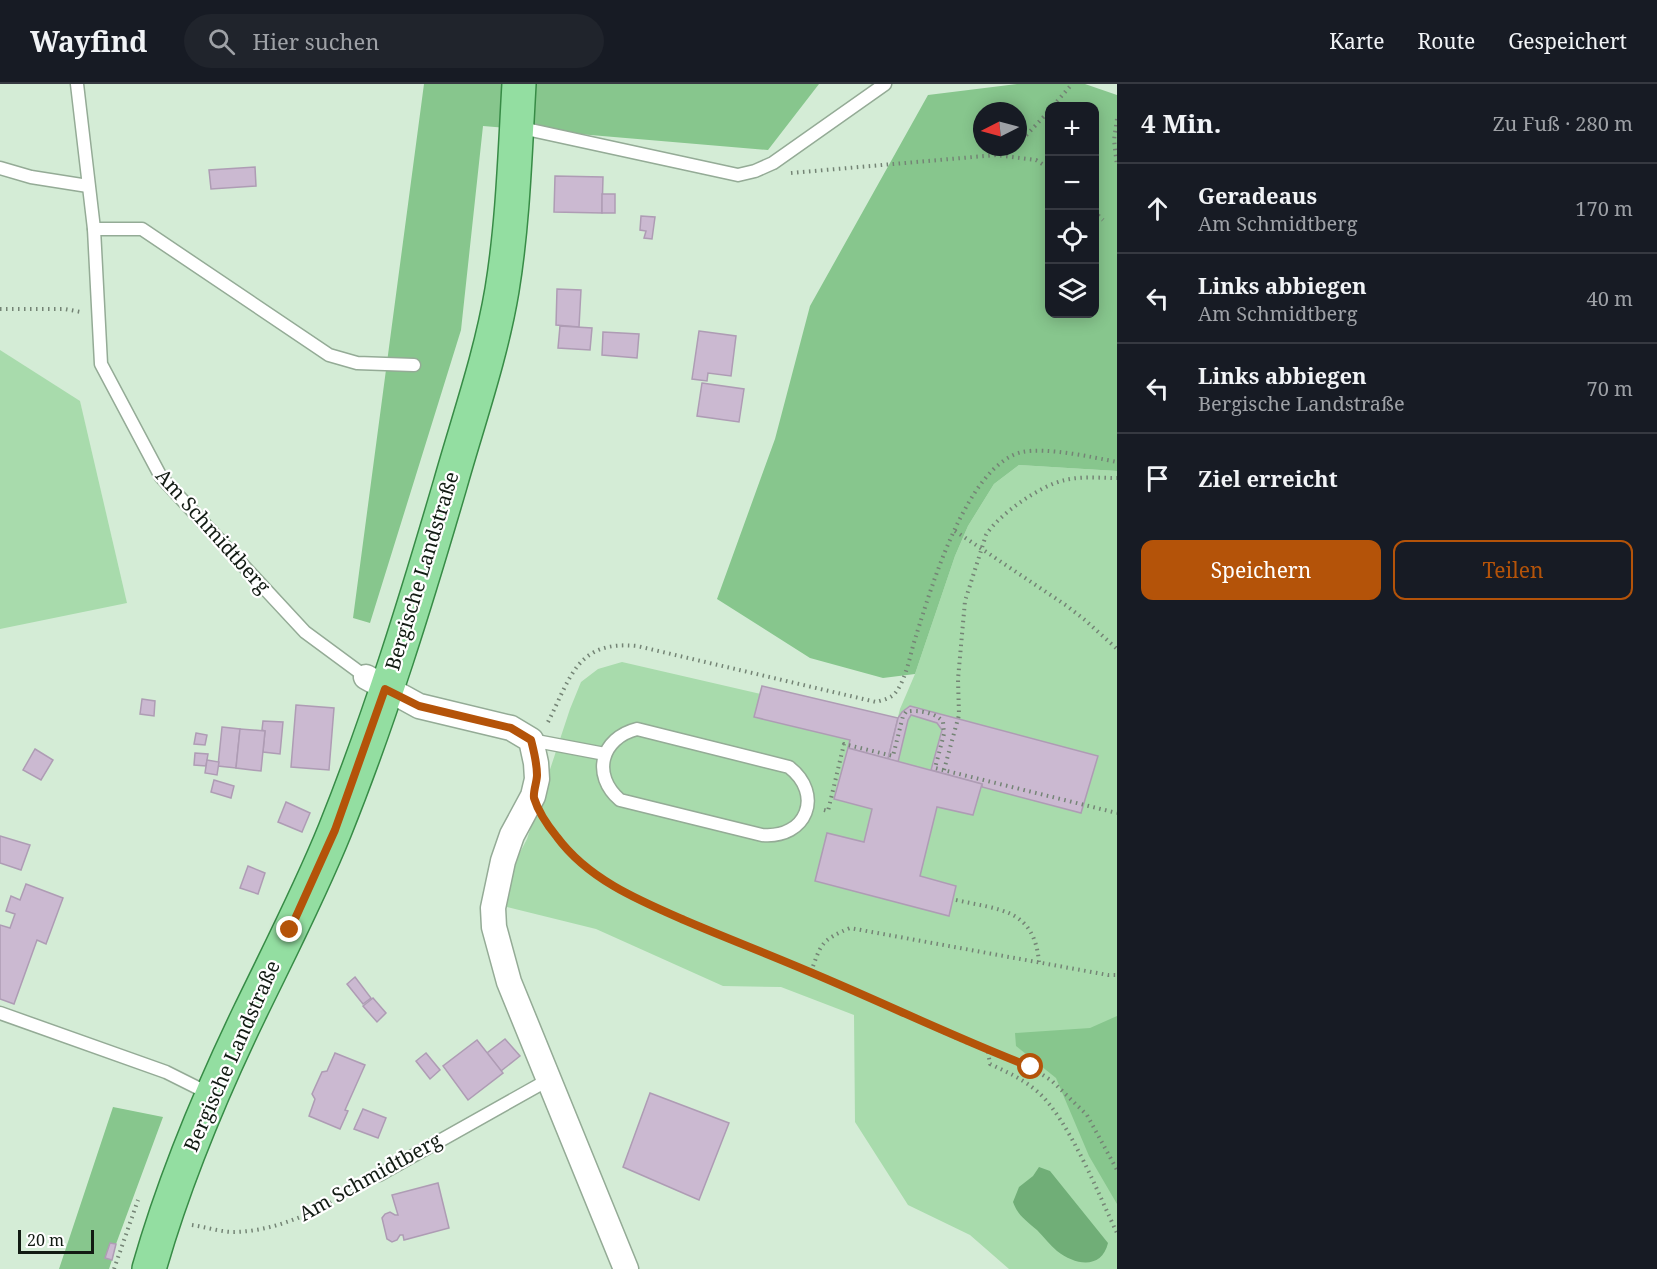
<!DOCTYPE html>
<html lang="de">
<meta charset="utf-8">
<style>
:root{--surface:#171b24;--page:#20242c;--text:#f1f3f6;--muted:#9ea1a6;--line:#363941;--accent:#b45309}
body{margin:0;font-family:"Noto Serif",serif;background:var(--page);color:var(--text)}
.controls{position:absolute;right:18px;top:18px;display:grid;overflow:hidden;border-radius:12px;box-shadow:0 3px 15px #0003}
.controls button{width:54px;height:54px;display:grid;place-items:center;padding:0;border:0;border-bottom:2px solid var(--line);background:var(--surface);color:var(--text);font:30px sans-serif}
.compass{position:absolute;left:973px;top:18px;width:54px;height:54px;border-radius:50%;background:var(--surface);box-shadow:0 3px 15px #0003;rotate:264deg}
.scale{position:absolute;left:18px;bottom:15px;width:76px;box-sizing:border-box;padding-left:6px;border:3px solid #121b13;border-top:0;font-size:16px;line-height:21px;white-space:nowrap;color:#121b13;-webkit-text-stroke:4px #fff;paint-order:stroke}
.stop{position:absolute;width:18px;height:18px;margin:-14px;border:4px solid #b45309;border-radius:50%;background:#fff}
.stop.end{background:#b45309;border-color:#fff;box-shadow:0 2px 6px #0008}
.list{margin:0;padding:0;list-style:none}
h2{display:flex;justify-content:space-between;align-items:center;height:78px;margin:0;padding:0 24px;font-size:26px}
h2 small{font-size:20px;font-weight:400;color:var(--muted)}
.list li{display:grid;grid-template-columns:39px 1fr auto;gap:18px;align-items:center;box-sizing:border-box;height:90px;padding:0 24px;border-top:2px solid var(--line)}
.list b{display:block;font-size:22px;white-space:nowrap}
.list p{margin:0;font-size:20px;white-space:nowrap;color:var(--muted)}
.list em{font-size:20px;font-style:normal;color:var(--muted)}
.actions{display:flex;gap:12px;padding:18px 24px}
.actions a{flex:1;padding:14px 0;border:2px solid var(--accent);border-radius:12px;text-align:center;font-size:21px;color:var(--accent)}
.actions .main{background:var(--accent);color:#fff}
.icon{flex:none;width:33px;height:33px;fill:none;stroke:currentColor;stroke-width:2;stroke-linecap:round;stroke-linejoin:round}
.map{position:relative;flex:none;width:1117px;height:1185px;overflow:hidden}
header{display:flex;align-items:center;gap:36px;box-sizing:border-box;height:84px;padding:0 30px;background:var(--surface);border-bottom:2px solid var(--line)}
header strong{font-size:28px}
nav{display:flex;gap:33px;margin-inline-start:auto;font-size:21px}
.search{width:420px;height:54px;background:var(--page);display:flex;align-items:center;gap:15px;box-sizing:border-box;padding:0 21px;border-radius:33px;color:var(--muted);font-size:22px}
main{display:flex}
aside{flex:1;background:var(--surface)}
.map>svg:first-child{display:block}
.green{fill:#a8dbac}
.forest{fill:#87c68d;fill-rule:evenodd}
.water{fill:#70ae77}
.building{fill:#cbb9d1;stroke:#ae9cb4;stroke-width:1.5}
.lines{fill:none;stroke-linecap:round;stroke-linejoin:round}
.lane-casing{stroke:#94ab96;stroke-width:15}
.street-casing{stroke:#94ab96;stroke-width:27}
.primary-casing{stroke:#378b46;stroke-width:36}
.path{stroke:#748475;stroke-width:4;stroke-dasharray:1.5 4.5;stroke-linecap:butt}
.lane{stroke:#fff;stroke-width:12}
.street{stroke:#fff;stroke-width:24}
.primary{stroke:#93dea1;stroke-width:33}
.route{stroke:#b45309;stroke-width:8}
.labels{text-anchor:middle;stroke-width:4.5;stroke-linejoin:round;paint-order:stroke}
.street-label{font-size:20px;fill:#121b13;stroke:#fff}
</style>
<header>
<strong>Wayfind</strong>
<div class="search"><svg class="icon" aria-label="search" viewBox="0 0 24 24"><circle cx="10" cy="10" r="6"/><path d="M15 15l6 6"/></svg>Hier suchen</div>
<nav><a>Karte</a><a>Route</a><a>Gespeichert</a></nav>
</header>
<main>
<div class="map">
<svg width="1117" height="1185" viewBox="0 0 1117 1185">
<rect width="100%" height="100%" fill="#d4ecd6"/>
<g class="green">
<path d="M0,266L80,317L127,519L0,545Z"/>
<path d="M1019,381L1117,387V1185H1009L970,1151L908,1121L855,1038L854,931L781,903L723,902L596,845L507,823L508,800L515,778L527,755L570,625L581,598L598,585L622,578L896,641L900,625L915,590L955,472L968,442L994,400Z"/>
</g>
<g class="forest">
<path d="M424,0H819L768,66L483,42L461,246L370,539L353,534Z"/>
<path d="M1017,0H1085L1117,11V387L1019,381L994,400L968,442L955,472L915,590L883,594L810,574L717,515L775,355L810,222L928,11ZM1094,22V230H1050V22ZM982,27H1018V63H982Z"/>
<path d="M1117,932V1120L1089,1072L1056,994L1016,962L1015,949L1090,944Z"/>
<path d="M113,1023L163,1033L116,1160L110,1159L105,1174L112,1176L109,1185H59Z"/>
</g>
<path class="water" d="M1039,1083L1050,1087L1108,1159C1102,1185 1076,1182 1057,1167C1050,1161 1044,1153 1037,1146C1027,1137 1018,1132 1013,1118L1019,1103L1033,1092Z"/>
<g class="building">
<path d="M255,83L256,102L211,105L209,86Z"/>
<path d="M555,92L603,93L602,129L554,128Z"/>
<rect x="602" y="110" width="13" height="19"/>
<path d="M641,132L655,133L652,155L644,154L646,147L640,146Z"/>
<path d="M557,205L581,206L579,243L556,241Z"/>
<path d="M560,242L592,244L590,266L558,264Z"/>
<path d="M699,247L736,252L731,292L708,289L707,297L692,295Z"/>
<path d="M603,248L639,250L637,274L602,271Z"/>
<path d="M702,299L744,305L739,338L697,332Z"/>
<path d="M762,602L898,634L888,675L848,664L850,656L754,633Z"/>
<path d="M142,615L155,617L154,632L140,630Z"/>
<path d="M296,621L334,624L329,686L291,683Z"/>
<path d="M910,622L1098,672L1081,729L982,703V700L931,686L942,646L937,639L911,631L908,636L898,678L888,675L898,634L902,628Z"/>
<path d="M263,637L283,638L280,670L263,668L265,647L262,646Z"/>
<path d="M222,643L240,645L236,684L218,682Z"/>
<path d="M240,645L265,647L261,687L236,684Z"/>
<path d="M196,649L207,651L205,661L194,660Z"/>
<path d="M848,664L982,700L973,731L937,723L920,792L956,802L949,832L815,797L827,749L864,758L872,725L834,715Z"/>
<path d="M35,665L53,676L41,696L23,686Z"/>
<path d="M195,669L208,670L206,682L194,681Z"/>
<path d="M207,676L219,678L217,691L205,689Z"/>
<path d="M214,696L234,702L231,714L211,708Z"/>
<path d="M286,718L310,729L302,748L278,738Z"/>
<path d="M0,752L30,761L21,786L0,779Z"/>
<path d="M248,782L265,789L258,810L240,804Z"/>
<path d="M26,800L63,814L46,860L37,856L14,920L0,915V841L10,844L15,830L6,827L11,812L20,816Z"/>
<path d="M355,893L371,914L363,920L347,900Z"/>
<path d="M373,914L386,929L377,938L363,922Z"/>
<path d="M505,955L520,972L501,987L487,969Z"/>
<path d="M477,956L503,989L468,1016L443,982Z"/>
<path d="M335,969L365,981L345,1026L348,1027L340,1045L309,1032L315,1015L312,1010L322,988L327,987Z"/>
<path d="M426,969L440,986L430,995L416,977Z"/>
<path d="M650,1009L729,1039L699,1116L623,1083Z"/>
<path d="M363,1025L386,1034L378,1054L354,1045Z"/>
<path d="M438,1099L449,1144L404,1156L403,1151H400L397,1156L392,1158L387,1155L382,1134L385,1130L390,1128L395,1131H398L392,1111Z"/>
<path d="M110,1159L116,1160L112,1176L105,1174Z"/>
</g>
<g class="lines">
<defs>
<g id="lane">
<path d="M77,0L94,145L101,280L161,393L305,548L366,593"/>
<path d="M517,43L738,91L755,87L773,79L885,0"/>
<path d="M0,84L31,93L88,102"/>
<path d="M94,145H142L329,271L357,279L414,281"/>
<path d="M637,645L789,683C824,710 807,755 762,751L620,716C591,691 601,654 637,645Z"/>
<path d="M531,656L605,670"/>
<path d="M0,929L166,988L212,1011"/>
<path d="M379,1091L548,996"/>
</g>
<path id="street" d="M366,593L419,622L511,644L531,656L536,679L537,695L533,712L512,751L503,777L493,824L494,843L509,898L626,1185"/>
<path id="primary" d="M149,1185C174,1097 210,1011 250,928C279,868 310,808 335,746C380,634 416,517 450,401C468,337 491,272 502,206C513,139 515,69 519,0"/>
</defs>
<use href="#lane" class="lane-casing"/>
<use href="#street" class="street-casing"/>
<use href="#primary" class="primary-casing"/>
<g class="path">
<path d="M1053,22L1072,0"/>
<path d="M1117,35L1114,56L1117,82"/>
<path d="M1018,60L1050,26"/>
<path d="M997,70L1012,63"/>
<path d="M791,89L996,71L1036,76L1050,85"/>
<path d="M1094,127L1103,136"/>
<path d="M0,225H65L81,228"/>
<path d="M955,447L1067,522L1085,536L1117,565"/>
<path d="M548,638C571,593 577,556 637,562L876,618C883,616 892,614 896,608C907,593 910,570 916,552C931,504 967,381 1022,368C1046,363 1092,373 1117,378"/>
<path d="M944,686L959,631L958,595L965,517L986,451C999,430 1041,401 1065,396C1082,392 1100,394 1117,394"/>
<path d="M824,726L828,727L844,660L893,672L903,632L906,628C917,625 937,629 943,638L944,650L935,684L1117,729"/>
<path d="M546,737L558,754L593,789L654,823L811,888L963,957L1031,983L1052,997L1087,1031L1117,1086"/>
<path d="M956,816C999,826 1034,824 1039,878"/>
<path d="M811,888C821,860 821,856 850,844L1108,891H1117"/>
<path d="M988,968L990,980C1007,988 1023,995 1038,1008C1069,1036 1098,1109 1117,1149"/>
<path d="M192,1141C206,1143 220,1148 234,1148C280,1147 324,1124 363,1100"/>
<path d="M114,1185L138,1116"/>
</g>
<use href="#lane" class="lane"/>
<use href="#street" class="street"/>
<use href="#primary" class="primary"/>
</g>
<g class="lines">
<path class="route" d="M290,846L335,746L385,605L419,622L511,644L531,656C534,668 537,679 537,691C537,698 533,707 534,714C538,727 548,742 557,753C588,795 638,816 684,836C726,854 768,870 810,888C884,919 956,954 1031,983"/>
</g>
<g class="labels">
<g class="street-label">
<text transform="translate(213 447) rotate(48)" y="7">Am Schmidtberg</text>
<text transform="translate(422 487) rotate(-73)" y="7">Bergische Landstraße</text>
<text transform="translate(232 972) rotate(-66)" y="7">Bergische Landstraße</text>
<text transform="translate(370 1093) rotate(-29)" y="7">Am Schmidtberg</text>
</g>
</g>
</svg>
<div class="controls">
<button>+</button>
<button>−</button>
<button><svg class="icon" aria-label="locate" viewBox="0 0 24 24"><circle cx="12" cy="12" r="6"/><path d="M12 2v4M12 18v4M2 12h4M18 12h4"/></svg></button>
<button><svg class="icon" aria-label="layers" viewBox="0 0 24 24"><path d="M12 4l9 5-9 5-9-5zM3 14l9 5 9-5"/></svg></button>
</div>
<svg class="compass" viewBox="-18 -18 36 36"><path d="M0-13l5 13h-10z" fill="#e53935"/><path d="M0 13l5-13h-10z" fill="#9ea1a6"/></svg>
<div class="scale">20 m</div>
<div class="stop" style="left:1031px;top:983px"></div>
<div class="stop end" style="left:290px;top:846px"></div>
</div>
<aside>
<h2>4 Min.<small>Zu Fuß · 280 m</small></h2>
<ul class="list">
<li><svg class="icon" aria-label="ahead" viewBox="0 0 24 24"><path d="M12 20V5M6 11l6-6 6 6"/></svg><div><b>Geradeaus</b><p>Am Schmidtberg</p></div><em>170 m</em></li>
<li><svg class="icon" aria-label="left" viewBox="0 0 24 24"><path d="M17 20v-9H6M10 6l-5 5 5 5"/></svg><div><b>Links abbiegen</b><p>Am Schmidtberg</p></div><em>40 m</em></li>
<li><svg class="icon" aria-label="left" viewBox="0 0 24 24"><path d="M17 20v-9H6M10 6l-5 5 5 5"/></svg><div><b>Links abbiegen</b><p>Bergische Landstraße</p></div><em>70 m</em></li>
<li><svg class="icon" aria-label="arrive" viewBox="0 0 24 24"><path d="M6 21V4h12l-3 4 3 4H6"/></svg><div><b>Ziel erreicht</b></div></li>
</ul>
<div class="actions"><a class="main">Speichern</a><a>Teilen</a></div>
</aside>
</main>
